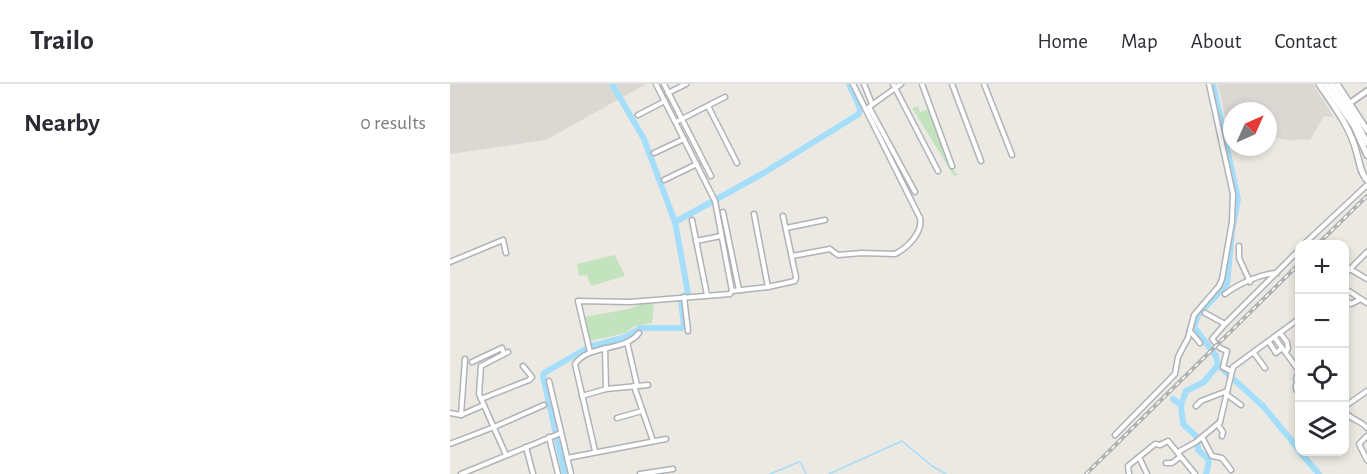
<!DOCTYPE html>
<meta charset="utf-8">
<style>
:root{--surface:#fff;--page:#f7f7f7;--text:#2b2b33;--muted:#7c7c81;--line:#e1e1e2}
body{margin:0;font-family:"Alegreya Sans",sans-serif;background:var(--page);color:var(--text)}
.controls{position:absolute;right:18px;bottom:18px;display:grid;overflow:hidden;border-radius:12px;box-shadow:0 3px 9px #0003}
.controls button{width:54px;height:54px;display:grid;place-items:center;padding:0;border:0;border-bottom:2px solid var(--line);background:var(--surface);color:var(--text);font:30px sans-serif}
.compass{position:absolute;left:773px;top:18px;width:54px;height:54px;border-radius:50%;background:var(--surface);box-shadow:0 3px 9px #0003;rotate:45deg}
.list{margin:0;padding:0;list-style:none}
h2{display:flex;justify-content:space-between;align-items:center;height:78px;margin:0;padding:0 24px;font-size:26px}
h2 small{font-size:20px;font-weight:400;color:var(--muted)}
.icon{flex:none;width:33px;height:33px;fill:none;stroke:currentColor;stroke-width:2;stroke-linecap:round;stroke-linejoin:round}
.map{position:relative;flex:none;width:917px;height:390px;overflow:hidden}
header{display:flex;align-items:center;gap:36px;box-sizing:border-box;height:84px;padding:0 30px;background:var(--surface);border-bottom:2px solid var(--line)}
header strong{font-size:28px}
nav{display:flex;gap:33px;margin-inline-start:auto;font-size:21px}
main{display:flex}
aside{flex:1;background:var(--surface)}
.map>svg:first-child{display:block}
.industrial{fill:#dbd8d4}
.green{fill:#c3e3bf}
.lines{fill:none;stroke-linecap:round;stroke-linejoin:round}
.stream{stroke:#a4defa;stroke-width:1.5}
.river{stroke:#a4defa;stroke-width:6}
.minor-casing{stroke:#afb3b7;stroke-width:7}
.tertiary-casing{stroke:#afb3b7;stroke-width:8}
.secondary-casing{stroke:#aeb2b6;stroke-width:8}
.minor{stroke:#fff;stroke-width:4}
.tertiary{stroke:#fff;stroke-width:4.5}
.secondary{stroke:#fff;stroke-width:5}
.rail-casing{stroke:#b0b1b2;stroke-width:4}
.rail{stroke:#fff;stroke-width:1.5;stroke-dasharray:4.5;stroke-linecap:butt}
</style>
<header>
<strong>Trailo</strong>
<nav><a>Home</a><a>Map</a><a>About</a><a>Contact</a></nav>
</header>
<main>
<aside>
<h2>Nearby<small>0 results</small></h2>
<ul class="list">
</ul>
</aside>
<div class="map">
<svg width="917" height="390" viewBox="0 0 917 390">
<rect width="100%" height="100%" fill="#ece9e2"/>
<g class="industrial">
<path d="M0,0H196L96,56L0,70Z"/>
<path d="M768,0H863L884,33L874,32L860,56L848,55L844,57L818,52V27H782V54L780,55Z"/>
</g>
<g class="green">
<path d="M468,22L470,28L478,25L500,81L508,91L504,92L462,24Z"/>
<path d="M165,171L175,192L141,202L137,191L129,192L127,180Z"/>
<path d="M204,219L202,239L184,242L176,249L140,257L134,233L179,225L191,220Z"/>
</g>
<g class="lines">
<g class="stream">
<path d="M320,390L349,378L351,379L356,390"/>
<path d="M379,390L452,357L482,382L496,390"/>
</g>
<g class="river">
<path d="M225,138L312,90L409,30L410,24L399,0"/>
<path d="M768,281L813,322L850,367"/>
<path d="M723,315L731,321"/>
<path d="M850,368L869,390"/>
<path d="M115,390L93,292L94,289L139,263L176,253L190,244H232L234,241L231,217L233,212L238,209L225,138L194,55L162,0"/>
<path d="M756,390C760,375 761,377 748,366L747,353L733,340L731,321L736,307L754,298L768,281L766,272L744,243L748,231L777,200L782,147L788,115L763,0"/>
</g>
<defs>
<g id="minor">
<path d="M214,0L261,92"/>
<path d="M414,0L422,20"/>
<path d="M443,0L488,87"/>
<path d="M451,0L419,23L465,108"/>
<path d="M472,0L502,82"/>
<path d="M502,0L531,77"/>
<path d="M534,0L562,71"/>
<path d="M218,9L236,0"/>
<path d="M258,22L287,79"/>
<path d="M188,31L215,17"/>
<path d="M226,38L275,13"/>
<path d="M204,69L234,55"/>
<path d="M214,96L247,80"/>
<path d="M273,128L289,206"/>
<path d="M304,130L318,203"/>
<path d="M242,136L257,211"/>
<path d="M336,144L375,136"/>
<path d="M246,157L271,152"/>
<path d="M854,160L917,101"/>
<path d="M789,162V174L800,198"/>
<path d="M342,172L380,165L388,171L412,169L445,170C457,164 473,149 470,134L403,0"/>
<path d="M0,178L53,156L56,169"/>
<path d="M900,185L917,195"/>
<path d="M894,191L917,168"/>
<path d="M894,204L917,219"/>
<path d="M282,207L318,203L345,197L346,193L333,132"/>
<path d="M775,210C788,200 810,190 827,189"/>
<path d="M234,213L238,247"/>
<path d="M894,215L901,220L909,216"/>
<path d="M755,229L775,240L850,165"/>
<path d="M775,240L762,255L770,264L777,267L773,283L781,287"/>
<path d="M740,247L750,259"/>
<path d="M831,250L837,258L838,265L835,268"/>
<path d="M825,254L849,287L846,295L850,298"/>
<path d="M177,258L187,301"/>
<path d="M819,258L826,269L832,264"/>
<path d="M155,264L156,305"/>
<path d="M140,268L128,217L180,218L280,210L282,207L265,117L206,0"/>
<path d="M804,269L815,284"/>
<path d="M22,278L52,264L54,270"/>
<path d="M99,297L121,390"/>
<path d="M850,299L846,301V305L850,311"/>
<path d="M184,302L203,357"/>
<path d="M776,310L791,321"/>
<path d="M132,312L156,305L198,301"/>
<path d="M31,315L79,296L82,293L73,282"/>
<path d="M746,322L751,317L777,307"/>
<path d="M894,323L917,307"/>
<path d="M894,327C901,336 910,336 917,344"/>
<path d="M0,329L11,331L34,321"/>
<path d="M11,331L15,275"/>
<path d="M167,334L192,327"/>
<path d="M770,338L768,341L773,348L772,352"/>
<path d="M665,351L725,290L728,273L738,254L744,231L769,202L772,195L782,138L783,110L759,0"/>
<path d="M917,352L909,360L917,376"/>
<path d="M99,353L108,390"/>
<path d="M752,353L762,372L772,374L781,386"/>
<path d="M0,360L44,343L94,321"/>
<path d="M76,363L83,390"/>
<path d="M145,367L125,280C140,259 173,269 189,249"/>
<path d="M728,368L746,358L770,338L783,283L850,234"/>
<path d="M56,371L29,310L31,282L58,268"/>
<path d="M689,373L697,390"/>
<path d="M117,374L216,355"/>
<path d="M716,379H722L730,373"/>
<path d="M11,390L111,349"/>
<path d="M190,390L223,385"/>
<path d="M679,390L678,382L705,360L710,361L718,357L745,390"/>
</g>
<path id="tertiary" d="M900,19L917,7"/>
<g id="secondary">
<path d="M869,0C884,22 901,44 907,70C910,79 910,89 917,96"/>
<path d="M875,0L904,42L917,71"/>
<path d="M881,0L907,39L917,59"/>
<path d="M887,0L917,46"/>
</g>
</defs>
<use href="#minor" class="minor-casing"/>
<use href="#tertiary" class="tertiary-casing"/>
<use href="#secondary" class="secondary-casing"/>
<use href="#minor" class="minor"/>
<use href="#tertiary" class="tertiary"/>
<use href="#secondary" class="secondary"/>
<defs>
<g id="rail">
<path d="M868,160L917,112"/>
<path d="M636,390L850,179"/>
</g>
</defs>
<use href="#rail" class="rail-casing"/>
<use href="#rail" class="rail"/>
</g>
</svg>
<div class="controls">
<button>+</button>
<button>−</button>
<button><svg class="icon" aria-label="locate" viewBox="0 0 24 24"><circle cx="12" cy="12" r="6"/><path d="M12 2v4M12 18v4M2 12h4M18 12h4"/></svg></button>
<button><svg class="icon" aria-label="layers" viewBox="0 0 24 24"><path d="M12 4l9 5-9 5-9-5zM3 14l9 5 9-5"/></svg></button>
</div>
<svg class="compass" viewBox="-18 -18 36 36"><path d="M0-13l5 13h-10z" fill="#e53935"/><path d="M0 13l5-13h-10z" fill="#7c7c81"/></svg>
</div>
</main>
